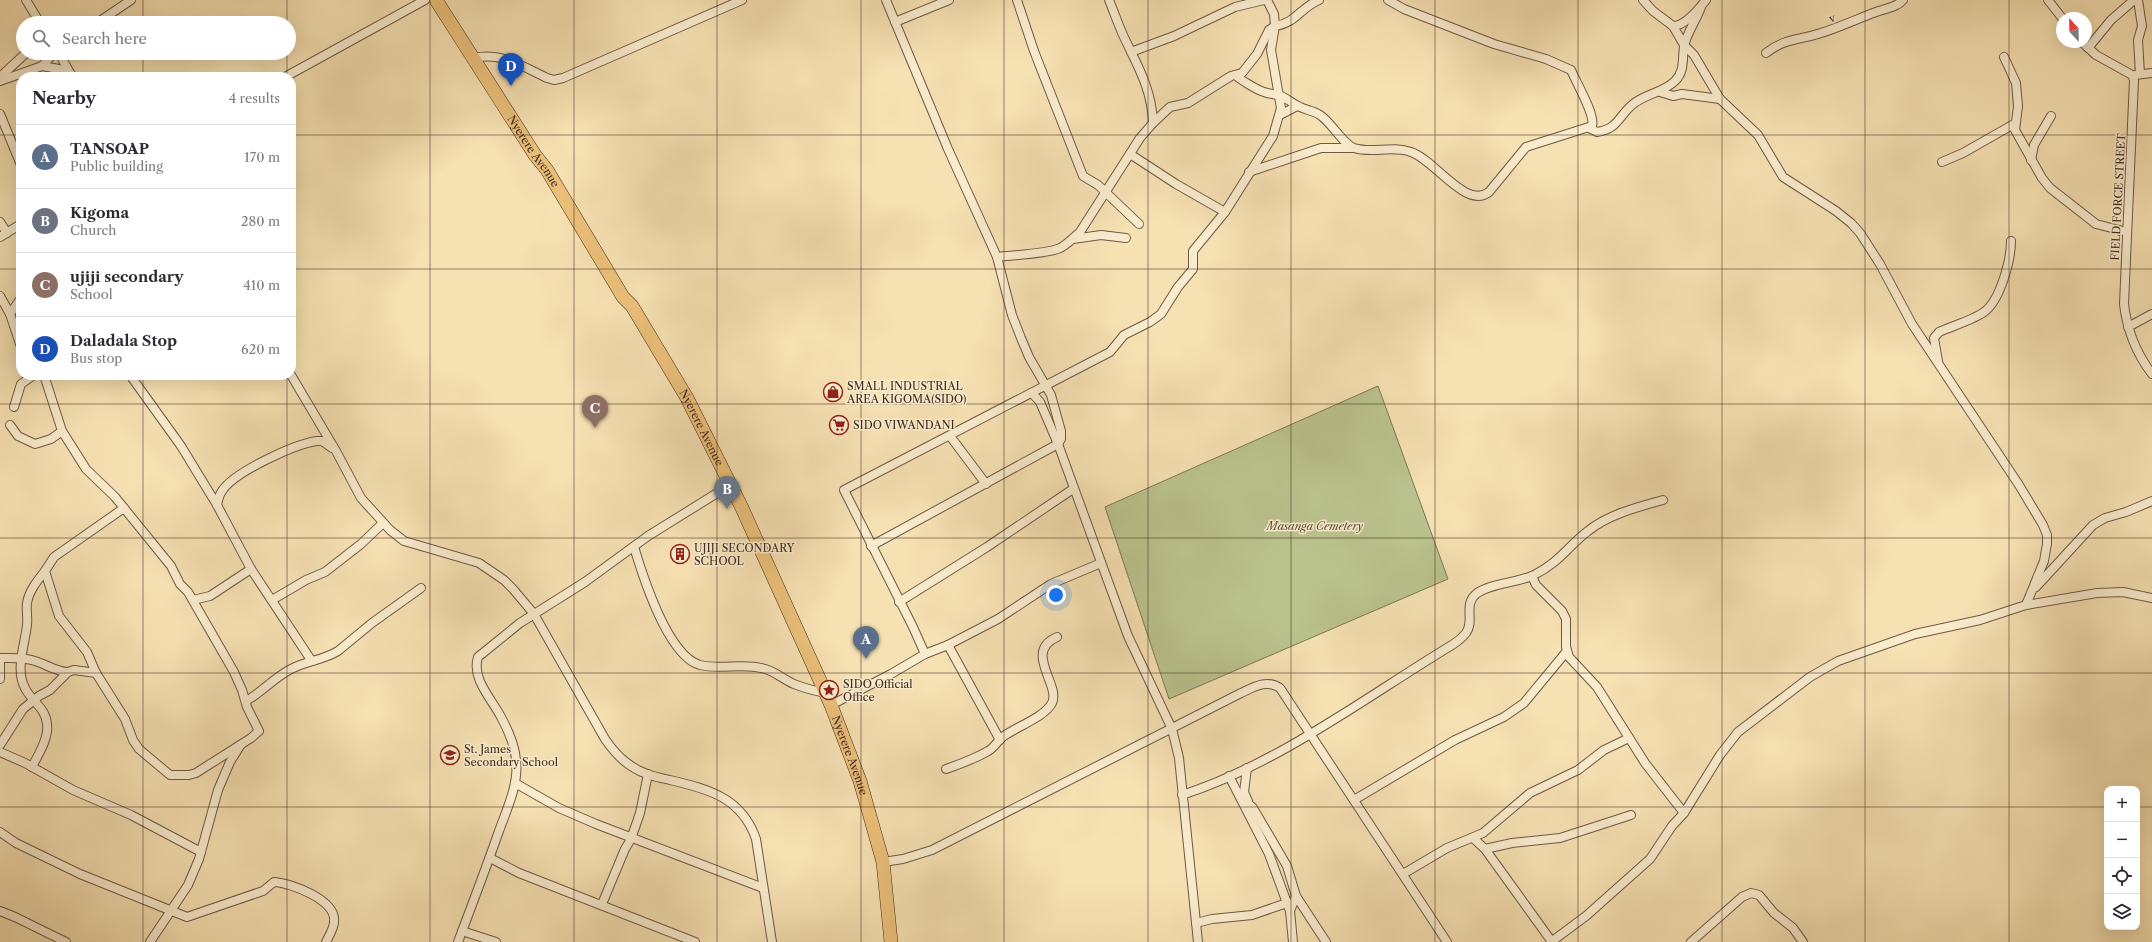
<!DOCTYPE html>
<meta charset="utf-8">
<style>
:root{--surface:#fff;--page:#f2f2f3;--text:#2b2b33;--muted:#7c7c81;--line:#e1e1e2;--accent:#8f2418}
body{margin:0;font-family:"Libre Caslon Text",serif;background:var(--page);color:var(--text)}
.controls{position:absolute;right:12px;bottom:12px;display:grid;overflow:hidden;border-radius:8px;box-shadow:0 4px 16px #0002}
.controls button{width:36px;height:36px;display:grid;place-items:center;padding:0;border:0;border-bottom:1px solid var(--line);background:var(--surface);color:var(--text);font:20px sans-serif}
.compass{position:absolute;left:2056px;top:12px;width:36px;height:36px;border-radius:50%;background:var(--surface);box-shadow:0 4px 16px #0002;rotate:338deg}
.you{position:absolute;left:1056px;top:595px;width:14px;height:14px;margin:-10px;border:3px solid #fff;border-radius:50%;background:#1a73e8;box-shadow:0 0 0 6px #1a73e833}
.badge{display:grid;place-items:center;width:26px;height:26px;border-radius:50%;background:var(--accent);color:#fff;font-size:13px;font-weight:700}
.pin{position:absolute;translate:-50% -33px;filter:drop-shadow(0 1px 2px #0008)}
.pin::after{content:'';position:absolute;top:21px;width:14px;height:12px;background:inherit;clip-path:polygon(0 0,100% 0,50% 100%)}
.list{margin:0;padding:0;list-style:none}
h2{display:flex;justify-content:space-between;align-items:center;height:52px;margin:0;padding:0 16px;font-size:17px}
h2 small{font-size:13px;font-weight:400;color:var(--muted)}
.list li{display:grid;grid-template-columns:26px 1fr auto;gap:12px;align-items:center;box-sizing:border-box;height:64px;padding:0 16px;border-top:1px solid var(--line)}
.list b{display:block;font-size:15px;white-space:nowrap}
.list p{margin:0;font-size:13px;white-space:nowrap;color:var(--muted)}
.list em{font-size:13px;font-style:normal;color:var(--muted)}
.icon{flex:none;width:22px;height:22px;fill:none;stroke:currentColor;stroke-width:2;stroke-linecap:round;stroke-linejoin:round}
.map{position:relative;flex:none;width:2152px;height:942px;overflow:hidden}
.search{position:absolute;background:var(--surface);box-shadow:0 4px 16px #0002;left:16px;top:16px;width:280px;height:44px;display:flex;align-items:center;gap:10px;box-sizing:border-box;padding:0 14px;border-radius:22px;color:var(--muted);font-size:15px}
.panel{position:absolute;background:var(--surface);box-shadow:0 4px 16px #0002;left:16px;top:72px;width:280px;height:308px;border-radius:16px}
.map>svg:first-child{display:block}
.green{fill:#bac38e;stroke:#7e7758}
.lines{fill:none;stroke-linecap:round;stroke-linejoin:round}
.street-casing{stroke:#6e5846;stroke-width:10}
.primary-casing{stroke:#412b22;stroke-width:14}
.street{stroke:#f9eccd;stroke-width:8}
.primary{stroke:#ebc079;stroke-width:13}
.grid{fill:none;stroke:#412b22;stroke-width:1;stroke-opacity:0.55}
.labels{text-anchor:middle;stroke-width:3;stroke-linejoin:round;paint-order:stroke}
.street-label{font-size:11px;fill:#412b22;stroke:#f9eccd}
.poi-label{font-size:11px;fill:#412b22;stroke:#f9eccd;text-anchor:start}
.park-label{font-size:11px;font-style:italic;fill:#5f513d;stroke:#f9eccd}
</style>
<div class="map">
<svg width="2152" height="942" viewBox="0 0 2152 942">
<rect width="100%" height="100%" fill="#f6e1b2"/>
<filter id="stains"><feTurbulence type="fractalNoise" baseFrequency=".005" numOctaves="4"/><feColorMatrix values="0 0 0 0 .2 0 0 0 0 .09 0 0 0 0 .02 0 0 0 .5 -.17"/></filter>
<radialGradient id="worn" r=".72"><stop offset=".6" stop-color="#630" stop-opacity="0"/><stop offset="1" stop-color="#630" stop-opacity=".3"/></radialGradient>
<path class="green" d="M1378,386L1448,579L1169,699L1105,507Z"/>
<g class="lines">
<defs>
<g id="street">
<path d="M26,0L40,23"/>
<path d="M1017,0L1034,51L1083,176L1098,185L1139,224"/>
<path d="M1643,0L1653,11L1673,26L1684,45L1694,55L1720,99L1758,135L1783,177L1836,211L1851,223L1860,233L1880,264L1912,324L2019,485L2043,525L2047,535V544L2044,561L2026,605"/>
<path d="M2048,0L2062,18"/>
<path d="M2138,0L2142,26L2138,40L2140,74"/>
<path d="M895,22L949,0"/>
<path d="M97,23L131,0"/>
<path d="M1673,26C1685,26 1699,9 1706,0"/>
<path d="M2082,42L2096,55L2132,75L2134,80L2124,304C2127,330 2136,353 2152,374"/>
<path d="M2088,48L2111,20L2134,0"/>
<path d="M1131,52L1174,36L1235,7L1264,0"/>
<path d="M59,53L71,75"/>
<path d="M1766,53C1785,38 1800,40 1821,33C1840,27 1857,19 1876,12C1886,8 1896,8 1903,0"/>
<path d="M2004,57L2016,83L2018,106L2015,130L2042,178L2050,188L2096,224L2127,232"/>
<path d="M474,58C503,52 521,66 547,78L554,80L563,78L742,0"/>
<path d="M42,66L59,69L71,74"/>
<path d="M1235,75C1241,80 1257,90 1264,92C1269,94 1276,94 1281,96C1288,99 1293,104 1300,107C1306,110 1314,111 1320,115C1331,122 1343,144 1354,148C1373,154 1391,145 1411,152C1435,160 1466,210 1489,192L1526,147L1592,126C1596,116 1576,82 1571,70L1546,59L1494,44L1404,9L1388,0"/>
<path d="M2135,75L2152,73"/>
<path d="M0,77L26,53"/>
<path d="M285,77L425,0"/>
<path d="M0,81L42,66L54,53"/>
<path d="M1660,92L1673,96L1682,94L1720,99"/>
<path d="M0,114L21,165"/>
<path d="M1280,115L1297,106"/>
<path d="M1153,123L1170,107L1188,103L1231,76L1242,73L1257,54L1269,30L1275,26L1274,14L1267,0"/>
<path d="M1589,128L1597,132C1618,129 1618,117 1632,105C1644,94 1663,93 1675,81C1685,71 1682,60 1684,47C1685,36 1697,19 1701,7"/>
<path d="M1130,154L1176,184L1225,212"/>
<path d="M2031,160L2034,145L2051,116"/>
<path d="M1942,162L1963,153L2014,124"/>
<path d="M1249,172L1321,148H1352"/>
<path d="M0,222L7,233"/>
<path d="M0,237L21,224"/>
<path d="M1073,239L1101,235L1126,238"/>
<path d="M997,257C1014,255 1047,254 1060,248C1068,244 1074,237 1080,232L1140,138L1153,123C1152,89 1137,65 1123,35C1118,24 1114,12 1109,0"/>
<path d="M0,296L10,314L21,347"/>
<path d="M10,314L21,298"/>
<path d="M2128,327L2152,314"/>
<path d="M1938,361L1934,338L1939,332C1952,326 1973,320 1984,312C2000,301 2011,260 2011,241"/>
<path d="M130,375L181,446L217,505L251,569L311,660"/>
<path d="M291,375L336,451L361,498L390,530L404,541L479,563L504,580L513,589L534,614L605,739C616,755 628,767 647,774C654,777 663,778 670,780C709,789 742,798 756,839L772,942"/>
<path d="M1032,393L1040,402L1058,444L1128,636L1172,729L1179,758L1198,942"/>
<path d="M14,407L21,384L34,375"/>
<path d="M10,425L18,436L35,444L51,439L62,431"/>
<path d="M950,436L986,484"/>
<path d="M217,505C218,500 219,495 222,491C234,472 295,444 317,441H322L332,448"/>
<path d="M871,546L1058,444L1061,439V431L1051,395L1029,357L1021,338L1012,315L997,257L948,149L886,0"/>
<path d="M634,547C643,577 668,656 700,665C720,670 741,663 761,668C774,670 782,679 794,684C804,688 815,691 826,693"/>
<path d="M1532,576L1536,585L1562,611L1566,619V647L1569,657L1597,687L1645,763L1684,813"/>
<path d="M2036,587L2093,525L2105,518L2126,512L2152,501"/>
<path d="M193,600L210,596L251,569"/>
<path d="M272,600L306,580L325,572L361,544L383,523"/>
<path d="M899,602L987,547L1073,489"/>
<path d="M948,645L1000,740"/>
<path d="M925,654L913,627L844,490L1110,352L1124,335L1150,322L1161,314L1178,287L1193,269V251L1225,212L1273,136L1281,108L1271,50L1275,26C1296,23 1300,8 1319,0"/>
<path d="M0,658C12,658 23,657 35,661C46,664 56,672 68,672"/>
<path d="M0,662V679"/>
<path d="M96,673L87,652L59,616L45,571L54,557L124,508"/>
<path d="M246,701C262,692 275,677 291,669C306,661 324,660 338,651L372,623L421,588"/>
<path d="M831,705L891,674L925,654L948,645L998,619L1051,584L1101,563"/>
<path d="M0,745L23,709L39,696L50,690L68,672L74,670L96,673L125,719L133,740L139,749L170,775H189L196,773L251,738L259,731L247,707L242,690L234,672L188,592L180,584L171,566L115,497L86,469L62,431L44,375"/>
<path d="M0,752L25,763L73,790L131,815L201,852"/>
<path d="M32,767C38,755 49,738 47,724C46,708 31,701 25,688C15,670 25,644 27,625C28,618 26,610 27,603C29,591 37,581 45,571"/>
<path d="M1247,768L1244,792L1248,801"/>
<path d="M946,769C960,764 975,759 988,751C994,748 997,742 1001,738C1015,727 1044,718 1052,703C1061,685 1023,652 1057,637"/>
<path d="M1229,776L1269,854L1287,903"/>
<path d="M515,783L559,808L596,824L763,888"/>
<path d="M1182,795C1278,764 1366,697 1452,645C1457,642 1462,638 1466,633C1475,621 1463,605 1476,594C1490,583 1518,583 1534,575C1560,562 1567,547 1588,531C1609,514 1638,507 1663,500"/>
<path d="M1240,796L1253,808L1287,866L1296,896L1326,942"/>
<path d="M1354,800L1455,740L1504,717L1524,703L1567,651"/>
<path d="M0,832L16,843L80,874L187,917L263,891L274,882C291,883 337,900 334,922C334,928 329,936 326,942"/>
<path d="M1473,838L1485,849L1552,942"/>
<path d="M1485,849L1512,843L1560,838L1631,815"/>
<path d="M490,858L519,873L695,942"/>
<path d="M883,862L903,859L932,850L1241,693C1254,687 1267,679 1280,688L1447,942"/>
<path d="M1403,874L1447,848L1483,833L1530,793L1578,770L1604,750L1629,738"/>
<path d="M602,904L625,849L631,839L640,813L648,774"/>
<path d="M0,911L15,917L66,942"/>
<path d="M1290,911L1293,942"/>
<path d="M1196,923L1212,919L1252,915L1287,903L1290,911L1296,896"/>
<path d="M462,931L496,942"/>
<path d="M150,942L188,885L199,859L218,790L230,762L240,746"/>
<path d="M458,942C472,905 486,868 499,831C507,809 519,784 516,760C515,745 508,730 501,717C492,699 471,679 478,657L520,623L585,582L648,536L730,485"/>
<path d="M1551,942L1586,916L1650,859L1672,826L1684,813L1720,755L1738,732L1810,677L1838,661L1915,634L1980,620L2026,605L2097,593L2123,592L2152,598"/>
<path d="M1691,942L1742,897L1751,893L1759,895L1774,913L1793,928L1803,942"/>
</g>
<g id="primary">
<path id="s1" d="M436,0L535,155L547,170L623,297L632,306L687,398L742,508L831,705L860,781L883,862L891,942"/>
</g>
</defs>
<use href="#street" class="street-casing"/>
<use href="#primary" class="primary-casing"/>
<use href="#street" class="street"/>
<use href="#primary" class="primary"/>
</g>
<path class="grid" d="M143,0V23M287,0V23M430,0V942M574,0V942M717,0V942M861,0V942M1004,0V942M1148,0V942M1291,0V942M1435,0V942M1578,0V942M1722,0V942M1865,0V942M2009,0V942M143,53V77M287,53V77M0,135H21M291,135H2152M0,269H21M291,269H2152M143,375V942M287,375V942M0,404H2152M0,538H2152M0,673H2152M0,807H2107M2137,807H2152"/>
<defs>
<symbol id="shop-ring" viewBox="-11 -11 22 22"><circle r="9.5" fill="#f9eccd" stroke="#8f2418" stroke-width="1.5"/><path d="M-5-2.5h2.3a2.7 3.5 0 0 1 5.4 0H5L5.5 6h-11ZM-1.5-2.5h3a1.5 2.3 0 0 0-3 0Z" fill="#8f2418"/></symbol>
<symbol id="supermarket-ring" viewBox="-11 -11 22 22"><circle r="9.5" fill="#f9eccd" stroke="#8f2418" stroke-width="1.5"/><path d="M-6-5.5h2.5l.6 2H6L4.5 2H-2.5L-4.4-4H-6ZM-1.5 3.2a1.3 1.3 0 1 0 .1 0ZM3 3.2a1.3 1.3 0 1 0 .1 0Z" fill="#8f2418"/></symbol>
<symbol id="building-ring" viewBox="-11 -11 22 22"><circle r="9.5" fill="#f9eccd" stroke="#8f2418" stroke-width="1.5"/><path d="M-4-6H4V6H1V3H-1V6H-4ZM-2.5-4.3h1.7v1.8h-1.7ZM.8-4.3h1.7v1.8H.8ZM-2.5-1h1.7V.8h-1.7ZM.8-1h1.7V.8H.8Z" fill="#8f2418"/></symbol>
<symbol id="sight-ring" viewBox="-11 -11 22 22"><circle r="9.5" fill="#f9eccd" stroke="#8f2418" stroke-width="1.5"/><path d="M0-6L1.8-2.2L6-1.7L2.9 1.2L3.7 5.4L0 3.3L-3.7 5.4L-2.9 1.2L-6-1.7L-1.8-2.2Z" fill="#8f2418"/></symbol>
<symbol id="school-ring" viewBox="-11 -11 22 22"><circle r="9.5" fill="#f9eccd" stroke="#8f2418" stroke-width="1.5"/><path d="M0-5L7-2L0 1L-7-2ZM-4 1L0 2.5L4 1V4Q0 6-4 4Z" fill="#8f2418"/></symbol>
</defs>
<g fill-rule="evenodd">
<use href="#shop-ring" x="822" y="381" width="22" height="22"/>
<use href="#supermarket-ring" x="828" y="414" width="22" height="22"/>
<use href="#building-ring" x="669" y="543" width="22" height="22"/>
<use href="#sight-ring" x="818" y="679" width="22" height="22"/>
<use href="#school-ring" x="439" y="744" width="22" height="22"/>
</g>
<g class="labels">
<g class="street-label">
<text transform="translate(1832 18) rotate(-18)" y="4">v</text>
<text dy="4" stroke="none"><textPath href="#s1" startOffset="180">Nyerere Avenue</textPath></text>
<text transform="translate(2118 197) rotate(-87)" y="4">FIELD FORCE STREET</text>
<text dy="4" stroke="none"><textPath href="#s1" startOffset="504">Nyerere Avenue</textPath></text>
<text dy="4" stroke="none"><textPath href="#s1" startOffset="864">Nyerere Avenue</textPath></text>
</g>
<g class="poi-label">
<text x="847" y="390">SMALL INDUSTRIAL<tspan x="847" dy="13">AREA KIGOMA(SIDO)</tspan></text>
<text x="853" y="429">SIDO VIWANDANI</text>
<text x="694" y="552">UJIJI SECONDARY<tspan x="694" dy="13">SCHOOL</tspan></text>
<text x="843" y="688">SIDO Official<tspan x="843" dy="13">Office</tspan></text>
<text x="464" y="753">St. James<tspan x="464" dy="13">Secondary School</tspan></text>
</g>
<g class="park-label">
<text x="1315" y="530">Masanga Cemetery</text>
</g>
</g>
<rect width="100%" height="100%" filter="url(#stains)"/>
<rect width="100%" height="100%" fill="url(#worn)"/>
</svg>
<div class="controls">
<button>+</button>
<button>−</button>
<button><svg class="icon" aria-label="locate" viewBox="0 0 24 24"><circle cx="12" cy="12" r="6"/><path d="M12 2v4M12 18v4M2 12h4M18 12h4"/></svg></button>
<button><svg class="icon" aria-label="layers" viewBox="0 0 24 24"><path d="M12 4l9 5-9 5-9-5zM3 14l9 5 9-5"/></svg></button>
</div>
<svg class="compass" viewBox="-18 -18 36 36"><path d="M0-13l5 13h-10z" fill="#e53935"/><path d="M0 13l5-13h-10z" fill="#7c7c81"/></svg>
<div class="you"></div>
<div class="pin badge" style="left:866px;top:659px;background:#5c6f8a">A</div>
<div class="pin badge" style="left:727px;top:509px;background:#6b7280">B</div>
<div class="pin badge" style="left:595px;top:428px;background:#8d6e63">C</div>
<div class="pin badge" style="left:511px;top:86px;background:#1a4fb4">D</div>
<div class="search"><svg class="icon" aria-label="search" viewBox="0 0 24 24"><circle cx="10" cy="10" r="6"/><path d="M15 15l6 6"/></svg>Search here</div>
<section class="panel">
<h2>Nearby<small>4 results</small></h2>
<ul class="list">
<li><span class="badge" style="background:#5c6f8a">A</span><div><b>TANSOAP</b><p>Public building</p></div><em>170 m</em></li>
<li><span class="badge" style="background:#6b7280">B</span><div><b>Kigoma</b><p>Church</p></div><em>280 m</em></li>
<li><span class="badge" style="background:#8d6e63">C</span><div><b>ujiji secondary</b><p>School</p></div><em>410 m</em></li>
<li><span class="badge" style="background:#1a4fb4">D</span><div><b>Daladala Stop</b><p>Bus stop</p></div><em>620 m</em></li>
</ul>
</section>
</div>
